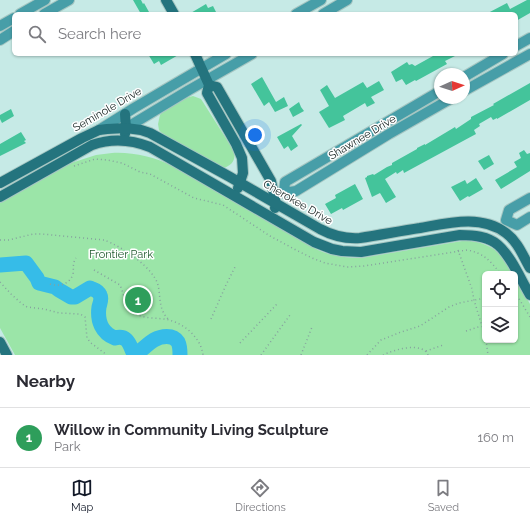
<!DOCTYPE html>
<style>
:root{--surface:#fff;--page:#f7f7f7;--text:#2b2b33;--muted:#7c7c81;--line:#e1e1e2;--accent:#111827}
body{margin:0;font-family:Raleway,sans-serif;background:var(--page);color:var(--text)}
.controls{position:absolute;right:12px;bottom:12px;display:grid;overflow:hidden;border-radius:6px;box-shadow:0 1px 3px #0004}
.controls button{width:36px;height:36px;display:grid;place-items:center;padding:0;border:0;border-bottom:1px solid var(--line);background:var(--surface);color:var(--text);font:20px sans-serif}
.compass{position:absolute;left:434px;top:68px;width:36px;height:36px;border-radius:50%;background:var(--surface);box-shadow:0 1px 3px #0004;rotate:87deg}
.you{position:absolute;left:255px;top:135px;width:14px;height:14px;margin:-10px;border:3px solid #fff;border-radius:50%;background:#1a73e8;box-shadow:0 0 0 6px #1a73e833}
.badge{display:grid;place-items:center;width:26px;height:26px;border-radius:50%;background:var(--accent);color:#fff;font-size:13px;font-weight:700}
.pin{position:absolute;translate:-50% -50%;border:2px solid #fff;box-shadow:0 1px 4px #0006}
.list{margin:0;padding:0;list-style:none}
h2{display:flex;justify-content:space-between;align-items:center;height:52px;margin:0;padding:0 16px;font-size:17px}
h2 small{font-size:13px;font-weight:400;color:var(--muted)}
.list li{display:grid;grid-template-columns:26px 1fr auto;gap:12px;align-items:center;box-sizing:border-box;height:60px;padding:0 16px;border-top:1px solid var(--line)}
.list b{display:block;font-size:15px;white-space:nowrap}
.list p{margin:0;font-size:13px;white-space:nowrap;color:var(--muted)}
.list em{font-size:13px;font-style:normal;color:var(--muted)}
.icon{flex:none;width:22px;height:22px;fill:none;stroke:currentColor;stroke-width:2;stroke-linecap:round;stroke-linejoin:round}
.map{position:relative;flex:none;width:530px;height:355px;overflow:hidden}
.search{position:absolute;background:var(--surface);box-shadow:0 1px 3px #0004;left:12px;right:12px;top:12px;height:44px;display:flex;align-items:center;gap:10px;box-sizing:border-box;padding:0 14px;border-radius:6px;color:var(--muted);font-size:15px}
.sheet{height:112px;background:var(--surface)}
nav{display:flex;justify-content:space-around;align-items:center;box-sizing:border-box;height:56px;border-top:1px solid var(--line);background:var(--surface);font-size:11px;color:var(--muted)}
nav a{display:grid;justify-items:center;gap:2px}
nav .on{color:var(--accent)}
.map>svg:first-child{display:block}
.green{fill:#9be5a8}
.lines{fill:none;stroke-linecap:round;stroke-linejoin:round}
.river{stroke:#36bce8;stroke-width:15}
.building{fill:#44c49b}
.street-casing{stroke:#a6c6c2;stroke-width:12}
.secondary-casing{stroke:#a6c6c2;stroke-width:12}
.path{stroke:#86a29e;stroke-width:1.5;stroke-dasharray:1 3;stroke-linecap:butt}
.street{stroke:#479ea8;stroke-width:10}
.secondary{stroke:#24747e;stroke-width:10}
.labels{text-anchor:middle;stroke-width:3;stroke-linejoin:round;paint-order:stroke}
.street-label{font-size:11px;fill:#142220;stroke:#fff}
.park-label{font-size:11px;fill:#1f5a2e;stroke:#fff}
</style>
<div class="map">
<svg width="530" height="355" viewBox="0 0 530 355">
<rect width="100%" height="100%" fill="#c6eae6"/>
<g class="green">
<path d="M193,96L201,99L234,151C236,160 232,165 224,168L166,138L159,130L158,124L160,115L162,112L172,106L186,98Z"/>
<path d="M112,153C134,152 153,157 173,166L318,250C332,256 345,258 361,258L462,241C476,240 491,245 501,255C506,260 509,268 513,274H485V340H515V278L530,304V355H15L0,328V203L68,164L96,155Z"/>
</g>
<g class="lines">
<path class="river" d="M0,265L26,263L37,278L39,283L55,287L59,290L71,297H75L90,288C94,290 98,290 100,295C102,299 100,303 99,307C97,321 102,333 115,338C127,335 129,343 133,352L136,353L139,352C144,348 149,343 154,340C161,336 173,334 178,342C180,346 180,351 180,355"/>
</g>
<g class="building">
<path d="M133,0H141L143,4L144,3L149,12L145,14H141Z"/>
<path d="M527,0H530V13L516,21V14H486L507,3L510,9Z"/>
<path d="M206,4L208,8L213,6L217,14H189Z"/>
<path d="M148,54H180L161,65L159,61L154,64Z"/>
<path d="M431,54H459L445,61L447,64L416,81L415,80L406,85L402,79L396,82L391,72L407,62L409,65L412,64L415,66L433,56Z"/>
<path d="M262,77L276,102L284,97L288,106L275,112L269,102L264,106L251,84Z"/>
<path d="M379,81L384,90L371,97L375,103L367,107L365,103L343,116L345,120L329,128L319,112L329,106L320,90L327,85L335,98L363,82L367,88Z"/>
<path d="M530,83V100L497,119V118L493,120L491,117L479,124L480,126L474,130L476,134L463,141L404,173L403,170L397,174L396,172L385,179L396,197L386,203L380,193L372,197L365,178L367,177V176L373,174L374,175L387,167L392,165V163L417,149V148L425,144V145L455,127L456,129L471,119V117L494,105L493,104Z"/>
<path d="M299,102L301,107L304,111L293,117L289,109Z"/>
<path d="M11,109L14,116L2,123L0,119V115Z"/>
<path d="M301,124L302,125L292,136L298,146L291,151L288,146L284,149L277,137Z"/>
<path d="M21,132L26,140L24,141L26,143L0,156V144Z"/>
<path d="M524,150L527,154L530,153V171L501,189L495,180L517,167L514,162L521,158L519,153Z"/>
<path d="M489,155L494,164L484,170L478,161Z"/>
<path d="M476,178L483,189L469,197L468,196L460,201L451,187L465,180L467,184Z"/>
<path d="M355,184L363,199L343,210L342,208L331,214L325,204L336,198L335,195Z"/>
</g>
<g class="lines">
<defs>
<g id="street">
<path d="M20,14L45,0"/>
<path d="M44,14L69,0"/>
<path d="M296,14L321,0"/>
<path d="M323,14L347,0"/>
<path d="M0,26L14,18"/>
<path d="M0,40L14,31"/>
<path d="M516,46L530,38"/>
<path d="M464,77L503,54"/>
<path d="M440,91L285,182L284,193L296,191L389,134L452,98"/>
<path d="M464,91L530,54"/>
<path d="M126,128L189,90L252,54"/>
<path d="M99,130L134,108L226,54"/>
<path d="M530,198L509,210L506,220L517,225L530,217"/>
</g>
<g id="secondary">
<path d="M166,0L174,14"/>
<path d="M195,54L209,85L207,93L236,144L242,158L243,173L238,188"/>
<path d="M209,85L217,87L271,181L276,204L275,208"/>
<path d="M125,134L126,128L125,114"/>
<path d="M0,183L82,138L99,130L107,129L126,128L141,130L150,133L230,177L320,229C333,236 345,239 360,238C380,235 400,231 420,228C448,223 481,214 506,233C518,242 523,256 530,268"/>
<path d="M0,197L92,145C112,138 130,139 150,147L314,242L332,249L342,251L361,252L460,235C473,235 488,236 498,245C511,256 521,280 530,295"/>
<path d="M0,342L7,355"/>
</g>
</defs>
<use href="#street" class="street-casing"/>
<use href="#secondary" class="secondary-casing"/>
<g class="path">
<path d="M74,166L95,159L107,160L122,163L140,172L150,174L194,198L223,205L270,236L296,250L312,258L325,263L347,267L364,266L467,250C484,253 490,261 501,274"/>
<path d="M0,240H9L33,234H42L104,240C121,246 153,267 158,285C161,298 158,309 169,320"/>
<path d="M458,250L472,289L474,300L485,336"/>
<path d="M94,270L120,285C124,294 125,306 133,312C143,320 158,317 169,320C185,324 201,338 203,355"/>
<path d="M0,282L11,294L21,303L27,307L44,309L59,313L80,314L85,317L87,338L91,343L107,355"/>
<path d="M50,284C59,287 70,284 73,274C74,268 72,264 76,258"/>
<path d="M515,292L530,317"/>
<path d="M211,319L226,285L235,267"/>
<path d="M466,331L481,326"/>
<path d="M486,340L488,355"/>
<path d="M240,343L277,304"/>
<path d="M426,351L443,345"/>
<path d="M261,355L290,315"/>
<path d="M301,355L312,327"/>
<path d="M367,355L381,340L401,332L420,326L449,307L459,303L485,298"/>
<path d="M383,355C393,350 422,341 428,355"/>
</g>
<use href="#street" class="street"/>
<use href="#secondary" class="secondary"/>
</g>
<g class="labels">
<g class="street-label">
<text transform="translate(107 109) rotate(-30)" y="4">Seminole Drive</text>
<text transform="translate(362 137) rotate(-31)" y="4">Shawnee Drive</text>
<text transform="translate(298 202) rotate(30)" y="4">Cherokee Drive</text>
</g>
<g class="park-label">
<text x="121" y="258">Frontier Park</text>
</g>
</g>
</svg>
<div class="controls">
<button><svg class="icon" aria-label="locate" viewBox="0 0 24 24"><circle cx="12" cy="12" r="6"/><path d="M12 2v4M12 18v4M2 12h4M18 12h4"/></svg></button>
<button><svg class="icon" aria-label="layers" viewBox="0 0 24 24"><path d="M12 4l9 5-9 5-9-5zM3 14l9 5 9-5"/></svg></button>
</div>
<svg class="compass" viewBox="-18 -18 36 36"><path d="M0-13l5 13h-10z" fill="#e53935"/><path d="M0 13l5-13h-10z" fill="#7c7c81"/></svg>
<div class="you"></div>
<div class="pin badge" style="left:138px;top:300px;background:#2e9e5b">1</div>
<div class="search"><svg class="icon" aria-label="search" viewBox="0 0 24 24"><circle cx="10" cy="10" r="6"/><path d="M15 15l6 6"/></svg>Search here</div>
</div>
<section class="sheet">
<h2>Nearby<small></small></h2>
<ul class="list">
<li><span class="badge" style="background:#2e9e5b">1</span><div><b>Willow in Community Living Sculpture</b><p>Park</p></div><em>160 m</em></li>
</ul>
</section>
<nav>
<a class="on"><svg class="icon" aria-label="map" viewBox="0 0 24 24"><path d="M3 6l6-2 6 2 6-2v14l-6 2-6-2-6 2zM9 4v14M15 6v14"/></svg>Map</a>
<a><svg class="icon" aria-label="directions" viewBox="0 0 24 24"><path d="M12 3l9 9-9 9-9-9zM9 14v-3h6M13 9l2 2-2 2"/></svg>Directions</a>
<a><svg class="icon" aria-label="saved" viewBox="0 0 24 24"><path d="M7 4h10v16l-5-4-5 4z"/></svg>Saved</a>
</nav>
